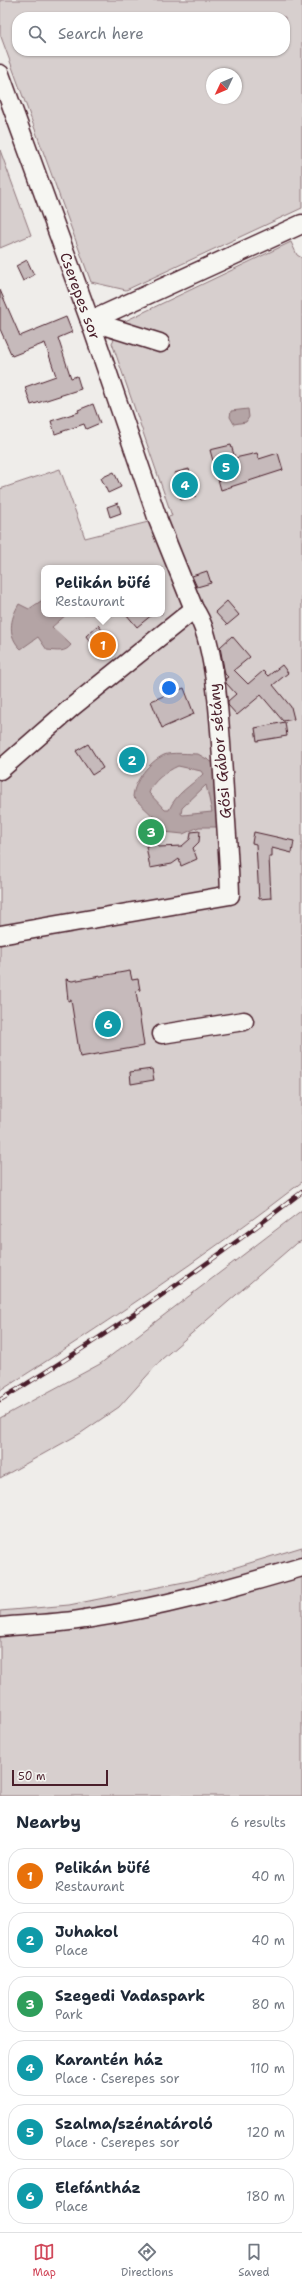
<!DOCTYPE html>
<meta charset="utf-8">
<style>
:root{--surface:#fff;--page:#f6f6f7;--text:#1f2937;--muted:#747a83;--line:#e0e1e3;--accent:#d1495b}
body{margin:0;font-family:"Shantell Sans",sans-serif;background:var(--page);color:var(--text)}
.compass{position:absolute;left:206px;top:68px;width:36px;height:36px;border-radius:50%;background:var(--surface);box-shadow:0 1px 3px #0004;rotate:226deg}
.scale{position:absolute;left:12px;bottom:10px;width:96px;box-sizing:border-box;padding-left:4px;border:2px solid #4a1f2b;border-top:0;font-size:11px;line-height:14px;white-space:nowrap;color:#4a1f2b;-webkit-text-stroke:3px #f6f6f2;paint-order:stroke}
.you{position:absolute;left:169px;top:688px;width:14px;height:14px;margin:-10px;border:3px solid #fff;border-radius:50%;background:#1a73e8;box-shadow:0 0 0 6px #1a73e833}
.badge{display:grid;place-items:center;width:26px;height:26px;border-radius:50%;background:var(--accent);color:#fff;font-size:13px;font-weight:700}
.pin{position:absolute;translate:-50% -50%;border:2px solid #fff;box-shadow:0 1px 4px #0006}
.popup{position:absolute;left:41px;top:565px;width:124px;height:52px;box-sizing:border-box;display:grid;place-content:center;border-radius:8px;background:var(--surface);filter:drop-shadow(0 1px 3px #0005);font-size:13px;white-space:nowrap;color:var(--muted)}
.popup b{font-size:15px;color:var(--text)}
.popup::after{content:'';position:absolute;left:50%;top:100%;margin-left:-8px;border:8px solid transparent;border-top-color:var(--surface)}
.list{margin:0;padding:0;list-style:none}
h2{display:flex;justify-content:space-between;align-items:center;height:52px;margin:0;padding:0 16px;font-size:17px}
h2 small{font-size:13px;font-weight:400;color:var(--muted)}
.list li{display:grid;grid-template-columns:26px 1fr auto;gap:12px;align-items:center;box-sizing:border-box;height:56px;margin:0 8px 8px;padding:0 8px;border:1px solid var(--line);border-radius:16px}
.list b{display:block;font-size:15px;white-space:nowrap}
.list p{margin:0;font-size:13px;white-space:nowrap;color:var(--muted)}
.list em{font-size:13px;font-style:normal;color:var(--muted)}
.icon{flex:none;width:22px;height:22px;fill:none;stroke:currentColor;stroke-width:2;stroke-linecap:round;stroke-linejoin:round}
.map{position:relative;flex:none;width:302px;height:1796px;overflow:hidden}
.search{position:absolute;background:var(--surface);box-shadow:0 1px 3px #0004;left:12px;right:12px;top:12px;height:44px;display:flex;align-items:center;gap:10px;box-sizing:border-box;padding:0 14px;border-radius:16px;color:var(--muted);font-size:15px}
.sheet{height:436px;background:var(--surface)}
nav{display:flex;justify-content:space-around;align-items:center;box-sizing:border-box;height:56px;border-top:1px solid var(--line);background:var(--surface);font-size:11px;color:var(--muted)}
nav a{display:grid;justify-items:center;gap:2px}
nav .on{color:var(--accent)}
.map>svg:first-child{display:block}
.green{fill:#d7cfce;stroke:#90777c;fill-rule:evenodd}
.water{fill:#b4a4a5;stroke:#8a6f74;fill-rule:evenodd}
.building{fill:#c6babb;stroke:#4a1f2b}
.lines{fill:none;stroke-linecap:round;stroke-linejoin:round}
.minor-casing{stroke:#4a1f2b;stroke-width:21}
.minor{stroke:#f6f6f2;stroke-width:18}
.rail-casing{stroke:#4a1f2b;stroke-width:4.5}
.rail{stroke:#f6f6f2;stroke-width:3;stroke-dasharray:9;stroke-linecap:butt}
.labels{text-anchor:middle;stroke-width:3.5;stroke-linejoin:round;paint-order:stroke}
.street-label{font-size:15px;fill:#4a1f2b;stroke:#f6f6f2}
</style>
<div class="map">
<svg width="302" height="1796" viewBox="0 0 302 1796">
<rect width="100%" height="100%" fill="#efedea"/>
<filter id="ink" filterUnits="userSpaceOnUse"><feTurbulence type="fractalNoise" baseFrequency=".025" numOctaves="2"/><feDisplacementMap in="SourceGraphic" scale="8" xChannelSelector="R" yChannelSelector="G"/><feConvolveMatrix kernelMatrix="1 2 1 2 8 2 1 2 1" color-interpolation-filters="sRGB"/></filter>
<g filter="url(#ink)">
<g class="green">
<path d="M0,0H302V208L126,290L91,282L0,34ZM17,17H285V51H17ZM212,74H236V98H212Z"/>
<path d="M0,150L31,235L0,248Z"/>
<path d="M291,242L297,255L302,258V1182C205,1257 103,1325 0,1391V489L60,469L85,538L172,516L112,343L123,322ZM44,568H162V614H44Z"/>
<path d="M302,1210V1241L295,1244L162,1359L119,1407L81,1433L0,1478V1418L100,1364Z"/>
<path d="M302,1547V1796H0V1611L69,1605L194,1580Z"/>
</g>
<g class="water">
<path d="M248,409L249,417L246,422L234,424L230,417L231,411Z"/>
<path d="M44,599V614H67L52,627L71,645C65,653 57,651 47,650L38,637L21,649C7,636 10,619 19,604L29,609Z"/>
<path d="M198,754L217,765L220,827H199L183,834L164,832L159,822L133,797C134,781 149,762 164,755C170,752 191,754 198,754ZM178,766L201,771L203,774C191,786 176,793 169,810H165L149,793C152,781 167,771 178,766ZM206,785L212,812L183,815L181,814L182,808Z"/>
</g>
<g class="building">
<path d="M27,260L34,275L23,281L16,266Z"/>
<path d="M0,290L20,336L66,317L72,332L58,338L71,378L77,376L81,389L31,405L25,387L56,376L45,343L12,356L0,329Z"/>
<path d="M93,404L100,423L86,429L84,424L55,434L51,421L79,412L78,410Z"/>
<path d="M231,445L235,458L257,453L259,459L278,453L283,470L221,490L210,450Z"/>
<path d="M189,469L196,496L181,500L174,473Z"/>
<path d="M114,472L121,487L108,493L101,478Z"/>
<path d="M118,503L121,513L110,517L107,507Z"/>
<path d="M207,571L211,583L197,587L192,576Z"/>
<path d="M227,601L239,615L227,625L215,612Z"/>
<path d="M126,614H153L137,627Z"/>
<path d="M98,625L116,648L104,658L102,655L100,657L91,647L93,646L86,636Z"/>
<path d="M232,636L250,657L234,670L248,684L263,671L268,676L282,665L288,673L273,685L291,707L294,719L283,721L261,695L237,715L228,705V701L236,694L226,683L225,679L228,677L225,674L220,647Z"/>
<path d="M184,688L194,714L162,728L151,701Z"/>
<path d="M285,722L287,736L257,741L255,728Z"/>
<path d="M88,744L103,768L92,775L76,751Z"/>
<path d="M144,754L128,772L126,757Z"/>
<path d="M200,831L199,842L193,848L197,859L181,866L179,859L172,864L150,868L146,846L158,844V847L182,846L190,839L191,832Z"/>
<path d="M254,832L294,841L292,853L272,848V857H269L271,898L259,899L256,844L252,843Z"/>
<path d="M130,971L132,980L138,979L140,990L136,991L144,1046L80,1057L71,1000L68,1001L66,979L72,981Z"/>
<path d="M152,1069L154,1080L131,1084L130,1072Z"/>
</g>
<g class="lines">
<defs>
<g id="minor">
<path d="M0,74L90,321L158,520L194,609C217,640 220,733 223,773C225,814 229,855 230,895L0,935"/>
<path d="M90,321L302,224"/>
<path d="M90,321L160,343"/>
<path d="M0,770L72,707L194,609"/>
<path d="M162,1034L244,1021"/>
<path d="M0,1627C28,1624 57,1624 85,1619C159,1608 231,1588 302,1567"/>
</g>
</defs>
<use href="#minor" class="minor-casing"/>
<use href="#minor" class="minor"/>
<defs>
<path id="rail" d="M0,1400C105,1337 205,1267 302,1192"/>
</defs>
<use href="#rail" class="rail-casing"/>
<use href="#rail" class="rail"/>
</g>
</g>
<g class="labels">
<g class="street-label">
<text transform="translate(80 296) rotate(70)" y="5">Cserepes sor</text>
<text transform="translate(220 751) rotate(-95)" y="5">Gősi Gábor sétány</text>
</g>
</g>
</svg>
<svg class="compass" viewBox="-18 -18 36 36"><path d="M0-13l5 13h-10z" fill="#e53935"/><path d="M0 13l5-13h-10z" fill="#747a83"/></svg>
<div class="scale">50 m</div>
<div class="you"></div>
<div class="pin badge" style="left:103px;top:645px;background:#e8710a">1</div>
<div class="popup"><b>Pelikán büfé</b>Restaurant</div>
<div class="pin badge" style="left:132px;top:760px;background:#0f9aa8">2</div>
<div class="pin badge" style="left:151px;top:832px;background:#2e9e5b">3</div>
<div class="pin badge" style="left:185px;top:485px;background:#0f9aa8">4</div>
<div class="pin badge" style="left:226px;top:467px;background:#0f9aa8">5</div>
<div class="pin badge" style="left:108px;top:1024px;background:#0f9aa8">6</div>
<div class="search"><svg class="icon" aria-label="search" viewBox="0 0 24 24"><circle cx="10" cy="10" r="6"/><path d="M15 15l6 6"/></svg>Search here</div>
</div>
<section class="sheet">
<h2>Nearby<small>6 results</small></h2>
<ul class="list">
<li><span class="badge" style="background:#e8710a">1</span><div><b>Pelikán büfé</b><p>Restaurant</p></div><em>40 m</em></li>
<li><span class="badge" style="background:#0f9aa8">2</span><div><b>Juhakol</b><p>Place</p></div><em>40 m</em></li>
<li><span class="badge" style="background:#2e9e5b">3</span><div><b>Szegedi Vadaspark</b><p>Park</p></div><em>80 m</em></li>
<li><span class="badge" style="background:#0f9aa8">4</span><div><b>Karantén ház</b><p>Place · Cserepes sor</p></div><em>110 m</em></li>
<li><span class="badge" style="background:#0f9aa8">5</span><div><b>Szalma/szénatároló</b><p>Place · Cserepes sor</p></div><em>120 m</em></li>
<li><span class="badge" style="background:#0f9aa8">6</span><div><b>Elefántház</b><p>Place</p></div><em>180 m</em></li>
</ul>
</section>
<nav>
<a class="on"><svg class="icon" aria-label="map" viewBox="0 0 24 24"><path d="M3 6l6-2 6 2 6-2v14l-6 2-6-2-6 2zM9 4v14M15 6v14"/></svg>Map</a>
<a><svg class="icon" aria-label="directions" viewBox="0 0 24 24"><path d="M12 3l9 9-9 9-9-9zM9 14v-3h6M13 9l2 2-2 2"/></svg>Directions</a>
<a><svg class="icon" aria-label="saved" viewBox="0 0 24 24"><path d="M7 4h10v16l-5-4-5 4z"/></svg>Saved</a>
</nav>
